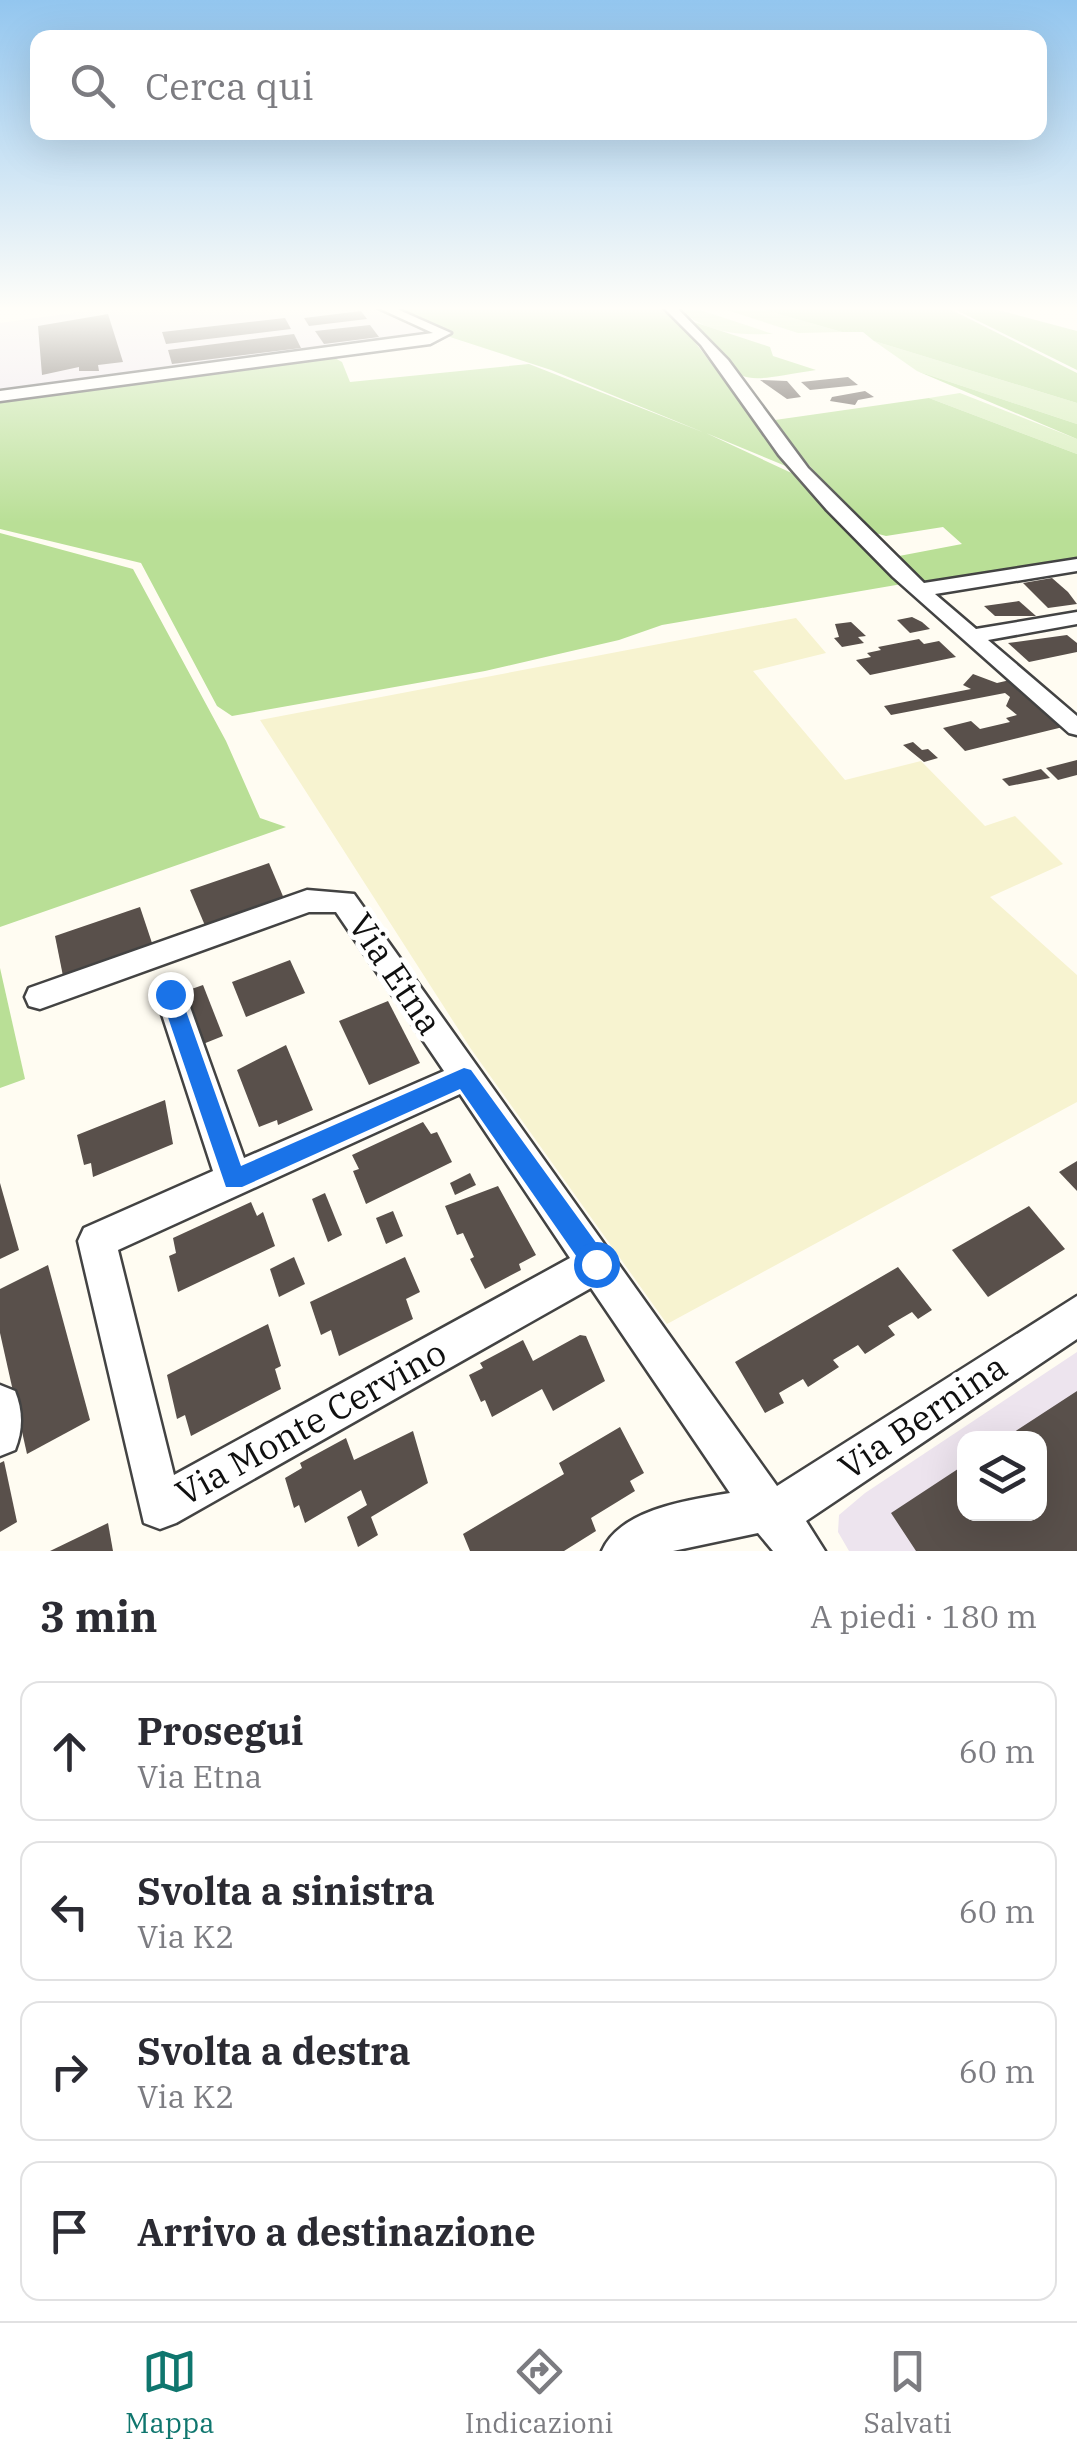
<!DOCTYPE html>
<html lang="it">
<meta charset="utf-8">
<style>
:root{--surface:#fff;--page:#f7f7f7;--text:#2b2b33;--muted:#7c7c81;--line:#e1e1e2;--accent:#0f766e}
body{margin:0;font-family:"IBM Plex Serif",serif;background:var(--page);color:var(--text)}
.controls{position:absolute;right:30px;bottom:30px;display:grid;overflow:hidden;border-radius:20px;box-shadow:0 10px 40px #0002}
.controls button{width:90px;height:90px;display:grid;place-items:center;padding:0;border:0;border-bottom:2px solid var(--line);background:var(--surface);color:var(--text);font:50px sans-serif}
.stop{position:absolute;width:30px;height:30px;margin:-22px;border:8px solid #1a73e8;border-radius:50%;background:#fff}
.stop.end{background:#1a73e8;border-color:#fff;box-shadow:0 2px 10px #0008}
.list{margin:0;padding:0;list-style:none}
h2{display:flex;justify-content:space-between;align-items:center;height:130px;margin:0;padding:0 40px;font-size:42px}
h2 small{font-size:32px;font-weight:400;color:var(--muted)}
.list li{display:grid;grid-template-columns:65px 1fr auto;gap:30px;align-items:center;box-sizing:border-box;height:140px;margin:0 20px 20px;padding:0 20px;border:2px solid var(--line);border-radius:20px}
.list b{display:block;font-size:38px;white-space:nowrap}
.list p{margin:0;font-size:32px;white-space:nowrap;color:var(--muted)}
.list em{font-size:32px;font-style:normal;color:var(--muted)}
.icon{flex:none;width:55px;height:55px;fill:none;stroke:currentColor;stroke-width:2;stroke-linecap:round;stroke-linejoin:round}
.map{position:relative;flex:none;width:1077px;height:1551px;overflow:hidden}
.search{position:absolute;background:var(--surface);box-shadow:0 10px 40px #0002;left:30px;right:30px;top:30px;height:110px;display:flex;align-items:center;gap:25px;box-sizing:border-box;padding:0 35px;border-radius:20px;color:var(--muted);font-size:38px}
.sheet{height:770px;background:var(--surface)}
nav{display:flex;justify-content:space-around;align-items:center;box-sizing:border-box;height:140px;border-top:2px solid var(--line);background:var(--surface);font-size:28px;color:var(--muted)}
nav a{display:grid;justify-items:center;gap:5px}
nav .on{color:var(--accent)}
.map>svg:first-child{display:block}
.industrial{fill:#ede4ee;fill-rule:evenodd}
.farmland{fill:#f7f3d0}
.green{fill:#d5edb8}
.forest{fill:#b9df96}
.building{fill:#59504b}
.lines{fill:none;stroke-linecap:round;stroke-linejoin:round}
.minor-casing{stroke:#434343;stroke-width:5}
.minor{fill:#fff;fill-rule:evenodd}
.route{fill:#1a73e8}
.labels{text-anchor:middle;stroke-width:10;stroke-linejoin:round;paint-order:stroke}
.near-street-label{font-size:35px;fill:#101010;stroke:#fff}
</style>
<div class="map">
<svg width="1077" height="1551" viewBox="0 0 1077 1551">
<rect width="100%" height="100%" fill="#fffcf2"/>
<g class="industrial">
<path d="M123,306H373L435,331L430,338L0,393V323Z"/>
<path d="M1077,1352V1551H849L838,1532L839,1515L865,1493ZM964,1438H1040V1514H964Z"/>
</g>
<path class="farmland" d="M796,618L826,653L753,671L845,780L921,761L985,826L1015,816L1063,864L990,897L1077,975V1102L667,1324L471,1049L260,720Z"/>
<g class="green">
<path d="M675,306H688L773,334C734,335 705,333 675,306Z"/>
<path d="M714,306H751L842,332L798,333Z"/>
<path d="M874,341L1077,403V424L917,371Z"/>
<path d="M960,393L1077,439V454L929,398Z"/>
</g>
<g class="forest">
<path d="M378,306H653L670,310L793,469L706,433L798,476L902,584L662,625L619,640L485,671L232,716L217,706L141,563L0,529V397L331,356L342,362L350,382L529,364L705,433L551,370L447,336Z"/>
<path d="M751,306H944L1077,373V403L874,341L863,332H842Z"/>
<path d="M948,306H983L1077,331V370Z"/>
<path d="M694,322L770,347L773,356L816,370C734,383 744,389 694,322Z"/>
<path d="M917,371L1077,424V439Z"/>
<path d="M929,398L1077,454V563L932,583L917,579L899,556L962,544L943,527L886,536L871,532L768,421Z"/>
<path d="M0,533L133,569L226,741L260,818L286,827L0,927Z"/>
<path d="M0,968L25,1079L0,1088Z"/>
</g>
<g class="building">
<path d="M361,311L367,319L309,326L304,318Z"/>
<path d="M108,314L123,362L98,365L99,371H79V367L42,375L38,326Z"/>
<path d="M285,318L291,329L166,344L162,332Z"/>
<path d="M370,325L379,337L324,344L315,331Z"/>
<path d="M294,334L301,348L172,364L168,350Z"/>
<path d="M848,377L858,385L810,390L801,382Z"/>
<path d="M760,380L787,381L801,397L787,399Z"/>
<path d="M865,391L874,397L858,400L855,405L830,401L832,397Z"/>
<path d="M1052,578L1068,592L1077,604L1048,608L1023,583Z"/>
<path d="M1019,601L1036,616H995L984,606Z"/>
<path d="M912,617L922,622L930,629L910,633L897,620Z"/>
<path d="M851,622L866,636L858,637L864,643L842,647L834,638L839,637L835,624Z"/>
<path d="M1067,635L1077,643V652L1029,662L1008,643Z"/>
<path d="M919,639L924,644L939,641L956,657L870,675L856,660L871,657L867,653L881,650L878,647Z"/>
<path d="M973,674L997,683L1010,680L1063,727L965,751L943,728L971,721L980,729L1010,722L1006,718L1017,715L1006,706L1010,697L1005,693L891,715L884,706L971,689L963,685Z"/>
<path d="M913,742L922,750L928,749L938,758L924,762L903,745Z"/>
<path d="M1077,760V775L1058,780L1046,768Z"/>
<path d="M1041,769L1050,778L1009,786L1002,779Z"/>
<path d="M269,863L285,901L206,928L190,890Z"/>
<path d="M140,907L154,949L64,981L55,936Z"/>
<path d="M290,960L305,993L246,1017L232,982Z"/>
<path d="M203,985L223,1036L203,1044L183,992Z"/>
<path d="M388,1001L420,1063L369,1085L339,1021Z"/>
<path d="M286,1045L313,1110L278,1125L277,1120L259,1127L237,1070Z"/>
<path d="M165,1100L173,1144L93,1177L91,1163L84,1165L77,1135Z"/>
<path d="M423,1122L431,1134L437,1132L452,1162L366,1204L353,1171L359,1169L352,1155Z"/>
<path d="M1077,1161V1191L1059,1172Z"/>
<path d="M470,1173L476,1185L455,1195L450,1183Z"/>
<path d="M0,1183L19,1250L0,1259Z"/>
<path d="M498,1186L536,1255L519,1264L521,1270L485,1289L470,1259L474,1257L463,1233L457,1235L445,1206Z"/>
<path d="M325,1193L342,1235L328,1242L312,1199Z"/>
<path d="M251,1202L257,1216L263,1212L275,1246L178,1292L169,1256L176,1253L173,1238Z"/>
<path d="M1029,1206L1065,1249L988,1297L952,1250Z"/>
<path d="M393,1211L403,1236L386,1244L376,1218Z"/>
<path d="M294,1257L305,1284L279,1297L270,1269Z"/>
<path d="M405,1257L420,1292L406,1299L413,1319L339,1356L331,1330L321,1335L310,1302Z"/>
<path d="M48,1265L90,1420L27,1454L0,1333V1289Z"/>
<path d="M898,1267L932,1310L918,1319L912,1312L888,1326L895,1335L865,1354L858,1345L833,1360L839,1367L808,1387L803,1379L779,1393L784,1403L765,1413L735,1362Z"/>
<path d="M268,1324L281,1366L275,1369L281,1389L191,1436L185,1415L177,1419L167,1375Z"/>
<path d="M580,1335L586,1336L605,1381L553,1411L542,1389L492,1417L485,1400L481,1402L469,1375L483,1368L480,1363L523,1340L533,1361Z"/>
<path d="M1077,1391V1551H916L891,1513L964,1465V1514H1040V1438H1005Z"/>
<path d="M620,1427L644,1473L630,1481L635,1491L591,1518L596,1531L564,1551H470L463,1534L564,1474L559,1463Z"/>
<path d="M413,1431L428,1483L371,1517L378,1535L358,1547L347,1517L367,1505L361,1490L305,1523L299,1505L294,1508L285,1478L302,1468L300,1463L346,1438L354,1460Z"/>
<path d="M4,1461L17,1522L0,1532V1463Z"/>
<path d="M108,1523L113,1551H50Z"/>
</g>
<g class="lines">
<defs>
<g id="minor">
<path d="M374,306H390L451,333L430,344L0,401V391L433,333Z"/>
<path d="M662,306H675L728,360L808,468L924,583L1077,559V571L935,594L976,629L1077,612V624L988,640L1077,716V735L1069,733L893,577L827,510L779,455L701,345Z"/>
<path d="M307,890L354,894L777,1486L1077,1296V1339L806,1521L825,1551H773L758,1533L673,1551H602C620,1509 689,1500 730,1493L591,1288L176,1523L160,1529L144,1523L78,1241L84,1228L213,1171L155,993L159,984L170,981L181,984L185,993L244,1158L444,1071L336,912H309L40,1009L29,1006L25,997L29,988ZM460,1094L570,1258L174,1475L118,1250Z"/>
<path d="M0,1385L15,1391C23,1411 23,1430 15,1450L0,1456Z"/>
</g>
</defs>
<use href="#minor" class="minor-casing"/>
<use href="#minor" class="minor"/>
</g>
<linearGradient id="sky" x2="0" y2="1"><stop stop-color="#93c6ef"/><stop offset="0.59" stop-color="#fffef9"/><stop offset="1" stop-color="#fffef9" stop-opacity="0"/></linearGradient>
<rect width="1077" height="523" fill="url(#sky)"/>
<path class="route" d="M170,985L180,994L241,1166L464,1068L471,1070L605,1255L609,1264L605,1273L596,1276L588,1273L460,1089L242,1187H226L160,994Z"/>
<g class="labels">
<g class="near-street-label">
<text transform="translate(395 974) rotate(56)" y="12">Via Etna</text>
<text transform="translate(923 1417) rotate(-34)" y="12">Via Bernina</text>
<text transform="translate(311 1423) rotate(-29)" y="12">Via Monte Cervino</text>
</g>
</g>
</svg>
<div class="controls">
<button><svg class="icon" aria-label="layers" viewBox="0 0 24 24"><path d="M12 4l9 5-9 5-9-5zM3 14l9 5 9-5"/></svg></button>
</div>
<div class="stop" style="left:596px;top:1264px"></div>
<div class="stop end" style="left:170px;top:994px"></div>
<div class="search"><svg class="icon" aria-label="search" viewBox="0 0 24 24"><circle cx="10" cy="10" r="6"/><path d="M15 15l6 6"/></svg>Cerca qui</div>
</div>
<section class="sheet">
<h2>3 min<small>A piedi · 180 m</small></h2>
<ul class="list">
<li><svg class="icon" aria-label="ahead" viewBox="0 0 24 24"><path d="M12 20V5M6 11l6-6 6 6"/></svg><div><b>Prosegui</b><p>Via Etna</p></div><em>60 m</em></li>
<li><svg class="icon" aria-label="left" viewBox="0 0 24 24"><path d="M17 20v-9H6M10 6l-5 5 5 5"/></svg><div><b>Svolta a sinistra</b><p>Via K2</p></div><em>60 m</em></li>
<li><svg class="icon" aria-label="right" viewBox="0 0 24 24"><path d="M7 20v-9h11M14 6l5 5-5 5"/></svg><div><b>Svolta a destra</b><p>Via K2</p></div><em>60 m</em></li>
<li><svg class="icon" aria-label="arrive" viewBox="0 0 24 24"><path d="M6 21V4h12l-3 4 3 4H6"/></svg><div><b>Arrivo a destinazione</b></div></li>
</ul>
</section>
<nav>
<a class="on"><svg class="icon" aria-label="map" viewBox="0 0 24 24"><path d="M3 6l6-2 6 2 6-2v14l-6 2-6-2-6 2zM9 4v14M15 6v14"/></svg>Mappa</a>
<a><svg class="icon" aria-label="directions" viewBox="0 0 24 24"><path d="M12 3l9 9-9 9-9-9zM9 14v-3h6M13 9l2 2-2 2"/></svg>Indicazioni</a>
<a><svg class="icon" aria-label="saved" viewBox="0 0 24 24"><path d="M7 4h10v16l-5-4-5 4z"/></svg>Salvati</a>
</nav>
